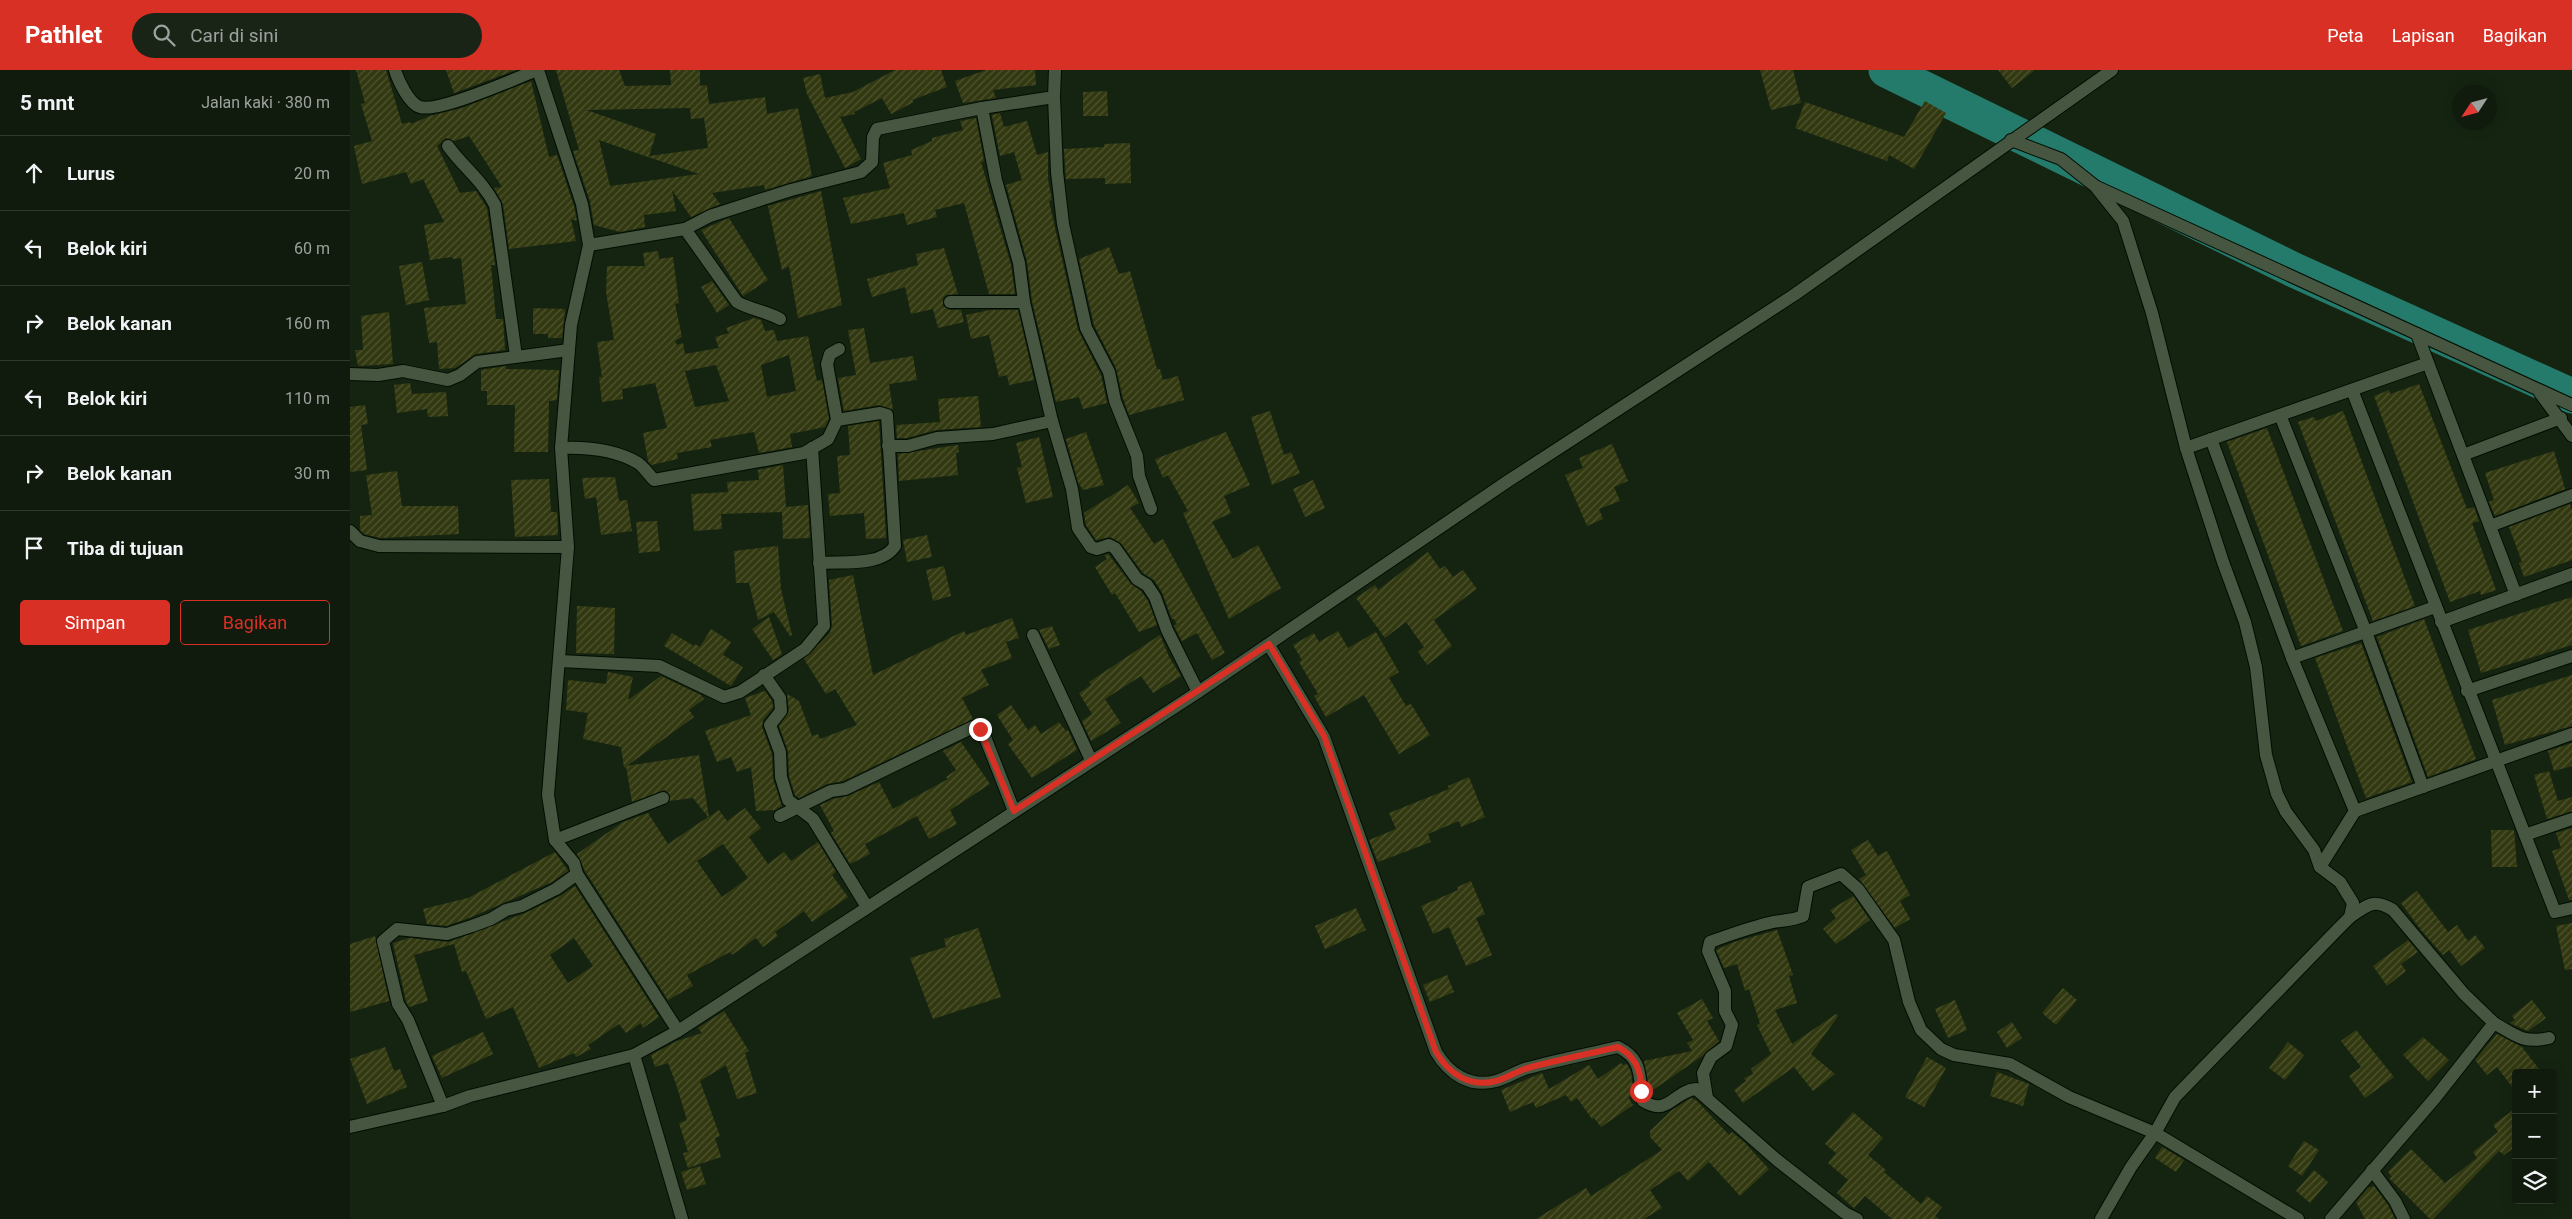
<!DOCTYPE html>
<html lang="id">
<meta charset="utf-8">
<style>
:root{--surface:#101b0d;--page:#192416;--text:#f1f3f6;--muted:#9ca19d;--line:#30392e;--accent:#d93025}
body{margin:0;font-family:Roboto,sans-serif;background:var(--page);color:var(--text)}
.controls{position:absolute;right:15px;bottom:15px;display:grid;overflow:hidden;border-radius:5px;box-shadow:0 2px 12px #0003}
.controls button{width:45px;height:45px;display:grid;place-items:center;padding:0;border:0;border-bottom:1px solid var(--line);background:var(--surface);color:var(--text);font:25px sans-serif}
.compass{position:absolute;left:2102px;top:15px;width:45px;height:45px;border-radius:50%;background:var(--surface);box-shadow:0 2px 12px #0003;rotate:234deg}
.stop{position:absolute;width:15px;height:15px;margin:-11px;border:4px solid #d93025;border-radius:50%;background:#fff}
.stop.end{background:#d93025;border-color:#fff;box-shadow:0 1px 5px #0008}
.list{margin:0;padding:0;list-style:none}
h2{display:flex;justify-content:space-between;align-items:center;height:65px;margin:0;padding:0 20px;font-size:21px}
h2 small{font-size:16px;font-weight:400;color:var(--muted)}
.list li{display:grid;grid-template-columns:32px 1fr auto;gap:15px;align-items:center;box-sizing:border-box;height:75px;padding:0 20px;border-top:1px solid var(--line)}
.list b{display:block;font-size:19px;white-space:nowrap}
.list em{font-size:16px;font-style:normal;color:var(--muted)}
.actions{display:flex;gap:10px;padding:15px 20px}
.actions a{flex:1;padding:11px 0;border:1px solid var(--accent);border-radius:5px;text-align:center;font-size:18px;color:var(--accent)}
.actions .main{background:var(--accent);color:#fff}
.icon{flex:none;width:28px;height:28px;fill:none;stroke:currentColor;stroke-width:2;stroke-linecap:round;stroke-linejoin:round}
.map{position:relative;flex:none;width:2222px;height:1149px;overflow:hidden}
header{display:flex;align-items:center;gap:30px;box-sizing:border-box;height:70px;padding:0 25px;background:var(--accent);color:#fff}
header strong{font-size:24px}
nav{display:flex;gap:28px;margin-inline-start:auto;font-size:18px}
.search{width:350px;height:45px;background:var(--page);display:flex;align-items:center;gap:12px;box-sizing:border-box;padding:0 18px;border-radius:28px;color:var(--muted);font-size:19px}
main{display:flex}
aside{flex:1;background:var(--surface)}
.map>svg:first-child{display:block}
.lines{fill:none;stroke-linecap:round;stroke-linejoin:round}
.river{stroke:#247a6b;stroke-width:35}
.building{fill:url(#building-hatch);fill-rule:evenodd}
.minor-casing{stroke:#020d01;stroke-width:14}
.tertiary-casing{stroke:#020d01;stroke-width:14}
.minor{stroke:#465641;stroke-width:12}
.tertiary{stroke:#465641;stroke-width:12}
.route{stroke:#d93025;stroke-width:6}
</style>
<header>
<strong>Pathlet</strong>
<div class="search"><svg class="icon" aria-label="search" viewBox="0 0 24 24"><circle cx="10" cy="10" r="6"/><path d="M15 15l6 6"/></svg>Cari di sini</div>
<nav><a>Peta</a><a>Lapisan</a><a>Bagikan</a></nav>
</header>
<main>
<aside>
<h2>5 mnt<small>Jalan kaki · 380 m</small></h2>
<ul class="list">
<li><svg class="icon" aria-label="ahead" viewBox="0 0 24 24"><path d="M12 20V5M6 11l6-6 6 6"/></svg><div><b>Lurus</b></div><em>20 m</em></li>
<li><svg class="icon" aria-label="left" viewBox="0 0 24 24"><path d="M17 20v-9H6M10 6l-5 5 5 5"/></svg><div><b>Belok kiri</b></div><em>60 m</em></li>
<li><svg class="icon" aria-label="right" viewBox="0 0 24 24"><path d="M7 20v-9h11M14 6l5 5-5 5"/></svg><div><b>Belok kanan</b></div><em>160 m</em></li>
<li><svg class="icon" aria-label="left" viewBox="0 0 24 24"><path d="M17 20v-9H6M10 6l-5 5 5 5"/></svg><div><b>Belok kiri</b></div><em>110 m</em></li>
<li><svg class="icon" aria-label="right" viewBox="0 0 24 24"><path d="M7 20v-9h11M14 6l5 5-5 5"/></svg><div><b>Belok kanan</b></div><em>30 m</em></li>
<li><svg class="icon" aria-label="arrive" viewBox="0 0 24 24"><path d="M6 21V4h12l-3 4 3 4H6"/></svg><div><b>Tiba di tujuan</b></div></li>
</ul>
<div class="actions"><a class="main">Simpan</a><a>Bagikan</a></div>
</aside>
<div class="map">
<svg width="2222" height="1149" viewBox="0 0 2222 1149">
<defs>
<pattern id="building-hatch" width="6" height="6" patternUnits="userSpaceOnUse" patternTransform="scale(1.25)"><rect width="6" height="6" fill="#323910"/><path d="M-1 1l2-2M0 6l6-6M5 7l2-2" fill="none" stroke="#4f5532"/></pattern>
</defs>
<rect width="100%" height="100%" fill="#152411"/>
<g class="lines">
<path class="river" d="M1536,0L1944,200L2222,326"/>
</g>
<g class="building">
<path d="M6,0H36L52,54L60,52L61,54L80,46L112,38L181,11L199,87L207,85L224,136L227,151L221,149L226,171L159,179L153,134L144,118L152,117L119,66L104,71L96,68L87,76L110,123L126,121L137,138L145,195H141L146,249H153L155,280L126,284L105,298L89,299L87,272L79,273L74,238L116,234L111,188L103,189L102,187L80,190L74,155L94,152L73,109L61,114L56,102L12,114L4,76L22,71L11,34L15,33Z"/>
<path d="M96,0H166L104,23Z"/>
<path d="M206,0H269L275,16L321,15L320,0H350V16L357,15L359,34L415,27L417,44L448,38L462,106L415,120L414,115L362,123L370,134L341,147L322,120L326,141L294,145L295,157L270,162L244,155L240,131L223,81L229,80ZM340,38L341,49L354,48L358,78L299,86L306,64L236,40ZM249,70L295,86L349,104L260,116Z"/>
<path d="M545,0H591L597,17L562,30L564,32L541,44L532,28L504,42L505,44L490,47L511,89L495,98L457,24L453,8L470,4L475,28L503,22Z"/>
<path d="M636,0H685L686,15L643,20L646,28L613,33L605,11Z"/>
<path d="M1410,0H1443L1451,33L1421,40Z"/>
<path d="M1648,0H1685L1662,18Z"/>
<path d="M757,21L758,46H733V22Z"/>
<path d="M1575,31L1596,43L1564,99L1539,85L1537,91L1445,58L1455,32L1554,67Z"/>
<path d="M650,43L654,57L677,51L687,85L698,82V109L702,130L699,131L728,260L751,305L757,333L733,339L729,327L706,332L682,231L677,191L656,115L672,110L664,82L650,86L642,45Z"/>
<path d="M626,48L634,91L631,92L661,195L665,224H639L614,133L585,140L587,147L557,155L554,143L501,154L493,128L540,118L533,93L562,85L561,80L582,71V68L613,60L610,51Z"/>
<path d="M780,73L781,113L755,114V108L716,109L714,79L754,77V74Z"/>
<path d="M471,121L492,235L448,248L439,196L432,200L418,136Z"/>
<path d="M379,148L418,210L393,226L351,160Z"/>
<path d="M759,177L769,204L780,201L807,299H810L813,310L828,306L834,330L779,345L773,328L766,298L744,255L729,189Z"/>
<path d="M594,178L608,224L596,225L593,228V236L600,240H611L614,252L588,258L583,239L561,244L555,217L522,227L517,209L568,195L566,184Z"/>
<path d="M308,181L309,189L323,187L329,233L325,234L332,267L325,271L327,275L333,273L335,284L369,278L365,267L379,263L376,258L404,248L411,250L415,261L424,260L427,271L458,266L467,311L472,310L479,349L475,357L440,364L442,377L409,383L404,362L360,370L362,377L327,383L328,389L301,395L298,391L293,363L317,358L305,313L272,319L273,329L252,332L249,307H252L247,272L264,270L256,222L257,196H295L293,183ZM439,285L446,321L417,327L411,295ZM366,295L379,331L345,337L335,301Z"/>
<path d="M72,192L79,230L56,235L49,196Z"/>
<path d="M362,211L379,235L367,243L351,217Z"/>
<path d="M183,238L215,239L212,268H198V264H183Z"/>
<path d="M640,240H668L684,310L659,315L657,305L649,307L639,265L621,269L616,245Z"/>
<path d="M39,242L43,294L8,296L5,280H13L11,246Z"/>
<path d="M514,258L520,293L563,286L567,310L539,314L543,340L529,335L494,341L488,308L506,305L498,260Z"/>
<path d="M156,296V299L209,300L207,330L199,331V336L198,382H164L165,335H137V321H131V300Z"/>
<path d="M60,313L62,324L96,322L98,346L78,347L77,339L47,343L44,315Z"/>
<path d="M2069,314L2117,439L2124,437L2129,451L2122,453L2146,520L2131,525L2130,521L2100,532L2024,326L2039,320L2040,324Z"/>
<path d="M628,326L631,357L586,360L557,368H547L546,353V355L590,352L588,329Z"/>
<path d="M15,335L18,354L11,355L17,400L0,402V337Z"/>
<path d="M920,341L934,385L941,382L950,403L922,415L901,347Z"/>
<path d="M1993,341L2065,536L2023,551L1948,352L1964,347L1966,351Z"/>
<path d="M529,351L536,468L516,469L514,443L480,446L478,424L490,423L487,386L500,385L498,356Z"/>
<path d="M1917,358L1993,561L1951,576L1877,372Z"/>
<path d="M736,362L754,415L733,420L728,412L716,369Z"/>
<path d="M876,362L900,415L874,426L881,443L862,452L883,489L908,475L931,518L879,549L833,443L838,441L818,405L813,408L805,389Z"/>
<path d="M689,367L703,427L676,433L667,398L672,397L666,373Z"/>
<path d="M1262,374L1278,411L1264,417L1270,431L1249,439L1253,449L1237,456L1215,405L1233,398L1229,388Z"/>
<path d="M608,375L609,382L606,383L608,405L549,411L548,384Z"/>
<path d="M2204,381L2215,419L2145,446L2139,432L2144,430L2135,403Z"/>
<path d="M433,395L436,437L458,435L460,468L433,469L432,442L371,444L372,459L344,461L341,424L378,422L377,412L409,410L408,400Z"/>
<path d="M47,401L52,436H108L109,464L30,468L14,464L10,460V446L22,445L16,405Z"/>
<path d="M265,407L269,431L277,430L282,461L251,465L246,427L235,429L232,408Z"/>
<path d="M199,409L201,442H207L208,465L165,467L161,410Z"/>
<path d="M963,410L975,438L955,447L943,419Z"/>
<path d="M778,415L789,433L780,438L804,474L813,469L875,583L862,590L847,563L832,571L824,556L827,554L824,549H822L812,522L804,510L793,503L771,473L760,467L746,470L736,455L734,443Z"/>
<path d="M2220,434L2222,441V490L2174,507L2169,493L2172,492L2159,457Z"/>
<path d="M307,451L310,481L289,483L286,452Z"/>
<path d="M577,465L582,487L557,492L553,470Z"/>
<path d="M428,476L431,519L442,565L440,566L424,542L408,550L399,513H386L384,481Z"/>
<path d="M1078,482L1090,499L1095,496L1103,507L1113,500L1127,519L1084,550L1102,576L1077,595L1068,582L1074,577L1056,552L1035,568L1006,528L1025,515L1028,520Z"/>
<path d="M758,484L781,514L791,521L798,531L807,555L789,562L765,523L762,525L745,497L757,489L754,485Z"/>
<path d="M594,496L601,526L583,531L576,500Z"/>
<path d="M503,505L523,605L614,561L616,565L662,548L669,568L656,572L662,588L631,600L639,615L612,628L623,649L493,711L477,714L449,728L445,725L439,706L438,681L429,656L439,641L437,624L449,631L462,666L468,664L470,669L507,655L485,619L476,624L454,589L480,563L482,555L479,510Z"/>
<path d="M2222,527V575L2131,603L2118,560Z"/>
<path d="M227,536L265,538L264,584L226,583Z"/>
<path d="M419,547L432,584L423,590L402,559Z"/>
<path d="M2074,549L2126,689L2078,707L2027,567Z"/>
<path d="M702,556L710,575L699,579L689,560Z"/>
<path d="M361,559L381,572L373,585L393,597L381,616L314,576L322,563L344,576L345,574L350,577Z"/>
<path d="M988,561L998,578L1026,562L1049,602L1039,608L1056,636L1061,634L1080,665L1049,684L1014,625L976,647L964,626L968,624L949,592L952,590L943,575L964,563L969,572Z"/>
<path d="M810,565L819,587L831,606L803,623L791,606L755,629L771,653L741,671L732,651L742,644L729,623L741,615L739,612Z"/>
<path d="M2011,573L2062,712L2016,728L1965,588Z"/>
<path d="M258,602L283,607L278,630L311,606L351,625L354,629L339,640L344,647L274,698L271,677L233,669L238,643L216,640L218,610L256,614Z"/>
<path d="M2222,605V656L2155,675L2142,630Z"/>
<path d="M415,621L422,631L423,638L413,650L412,657L422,684L423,709L432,736L425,740L406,741L401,697L387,702L381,687L367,692L355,661L401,645L395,628Z"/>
<path d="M661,635L678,660L685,655L691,664L709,652L716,661L718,660L727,680L682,708L658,674L663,670L647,645Z"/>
<path d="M611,672L640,714L600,740L607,754L579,769L567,746L515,774L520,784L500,794L481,763L484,761L470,735L483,729L498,726L529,712L543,739L598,709L596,707L606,700L593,681Z"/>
<path d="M2222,673V696L2204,701L2198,681Z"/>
<path d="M349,685L359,747L369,740L377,751L395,738L411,758L399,767L418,794L434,782L441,791L468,772L486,802L482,805L498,827L462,852L454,841L425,862L428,866L413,877L406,868L382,885L380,882L337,905L343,916L318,930L235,801L227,784L273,752L298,743L318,774L358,747L343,728L320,731V725L315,720L282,732L276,696ZM373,774L398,808L372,827L347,791Z"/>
<path d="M2199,701L2208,731L2222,727V741L2197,749L2184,705Z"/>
<path d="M1119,707L1135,747L1111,757L1109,751L1078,764L1081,772L1028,792L1019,770L1046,759L1039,743L1099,719L1098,716Z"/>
<path d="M2222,758V830H2219L2202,781L2211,778L2206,763Z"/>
<path d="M2141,760H2164L2167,797H2142Z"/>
<path d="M1518,770L1528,786L1537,781L1560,825L1550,831L1560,849L1545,858L1509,809L1516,805L1501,780Z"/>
<path d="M205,782L218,801L202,812L119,848L96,856L77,854L73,839L118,828Z"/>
<path d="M1121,811L1135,844L1126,848L1142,885L1116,896L1099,857L1083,864L1071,836L1108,820L1107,817Z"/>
<path d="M225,816L309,947L293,958L291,953L276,963L269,954L238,975L241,979L226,987L224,983L189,998L163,937L136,949L116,901L112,902L104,874L64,885L78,931L59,937L56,931L43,873L59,868L99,872L175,843L210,826ZM224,868L243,896L218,913L200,885Z"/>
<path d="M2067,821L2098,862L2107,855L2118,871L2125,865L2135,878L2111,896L2099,880L2093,885L2071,860L2051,833Z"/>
<path d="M1503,826L1520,850L1486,874L1473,859L1486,848L1480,840Z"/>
<path d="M1006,838L1016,860L975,879L965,856Z"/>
<path d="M2222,853V899L2215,900L2206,856Z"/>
<path d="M628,858L651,927L583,949L560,888L596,877L594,869Z"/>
<path d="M1427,860L1443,905L1439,906L1447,933L1425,940L1442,974L1486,944L1488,946L1461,984L1485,1004L1463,1021L1444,997L1393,1033L1384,1020L1396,1011L1394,1008L1403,1004L1401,999L1421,984L1407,955L1410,954L1399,919L1395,921L1387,894L1374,898L1366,880L1384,872Z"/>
<path d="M25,866L39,931L0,942V874Z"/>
<path d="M2058,870L2068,882L2051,894L2056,901L2037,916L2023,896Z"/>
<path d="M1097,905L1104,922L1080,932L1073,915Z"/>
<path d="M1713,918L1727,930L1706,955L1692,943Z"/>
<path d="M1352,929L1363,948L1357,951L1369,971L1352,986L1300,1022L1294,991L1342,981L1337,973L1343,970L1327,943Z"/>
<path d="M1605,930L1617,960L1598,968L1585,939Z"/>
<path d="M2182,930L2196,948L2178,961L2160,953L2165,950L2162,946Z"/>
<path d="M374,941L399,981L395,983L407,1023L387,1029L376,995L350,1011L370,1066L365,1068L371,1087L338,1098L333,1083L338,1082L329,1053L337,1050L326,1014L318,993L305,997L301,985L327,971L352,963L348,958Z"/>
<path d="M1662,952L1672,968L1657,978L1647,962Z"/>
<path d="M2006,960L2044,1007L2015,1028L1999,1006L2011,997L1991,971Z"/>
<path d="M133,962L143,984L92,1008L82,986Z"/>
<path d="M2147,964L2172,977L2192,1003H2166V1022L2147,997L2137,1005L2125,990Z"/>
<path d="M2073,967L2099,990L2078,1011L2053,985Z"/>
<path d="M1938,972L1954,985L1935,1010L1919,998Z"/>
<path d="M35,977L44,1001L50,999L57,1017L17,1034L0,989Z"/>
<path d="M1577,987L1596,998L1574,1037L1555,1027Z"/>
<path d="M1271,993L1273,995L1277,994L1281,1002L1284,1026L1278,1027L1283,1035L1251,1057L1244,1048L1242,1049L1227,1028L1221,1032L1216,1025L1186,1038L1183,1032L1160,1042L1151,1020L1192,1003L1199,1019L1239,995L1248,1009Z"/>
<path d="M1647,1002L1679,1014L1673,1036L1640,1026Z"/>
<path d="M1341,1028L1346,1030L1379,1065L1382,1062L1395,1073L1419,1099L1390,1126L1359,1092L1338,1111L1329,1101L1300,1120L1312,1138L1294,1149H1186L1236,1118L1241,1126L1312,1080L1300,1067V1061L1322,1040Z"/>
<path d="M2166,1038V1076L2154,1085L2149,1081L2083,1149H2080L2039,1108L2042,1107L2038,1102L2061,1079L2095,1113L2127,1088L2123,1082L2148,1062L2143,1055Z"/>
<path d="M1503,1042L1533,1068L1518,1085L1536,1100L1534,1102L1571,1134L1577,1126L1592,1137L1585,1146L1589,1149H1542L1515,1126L1504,1138L1487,1123L1498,1110L1478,1093L1486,1083L1475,1074Z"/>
<path d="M1954,1071L1969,1080L1952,1106L1938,1096Z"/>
<path d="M1812,1077L1834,1090L1826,1102L1805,1088Z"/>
<path d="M350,1096L356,1114L337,1120L331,1102Z"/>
<path d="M1964,1100L1978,1112L1960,1133L1946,1121Z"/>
<path d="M2024,1116L2038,1135L2045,1149H2015L2006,1132L2018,1118Z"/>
</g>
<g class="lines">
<defs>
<g id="minor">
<path d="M45,0C48,10 59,34 70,37C88,43 167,8 187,0"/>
<path d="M188,0L232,134L239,175L221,255L211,378L218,477L198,725L205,770L224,793L227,804L328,961"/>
<path d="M704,27L707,102L713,154L736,258L759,302L765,331L787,386L789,406L801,439"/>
<path d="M632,38L646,110L669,193L674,232L702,351L722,419L728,458L741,477L747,479L759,475L765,478L787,509L797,515L805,527L817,560L848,622"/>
<path d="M1661,70L1711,89L1745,116L1773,151L1802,243L1836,378L1873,492L1895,552L1906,597L1916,685L1927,724L1936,742L1964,780L1970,797L1990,812L2003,833L2000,847L1989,858L1825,1027L1805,1063L1781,1097L1751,1149"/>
<path d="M98,76C113,97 133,111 145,135L166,286"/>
<path d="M1747,117L2222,335"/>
<path d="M335,159L387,232C401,240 416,241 430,249"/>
<path d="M239,175L335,159L360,146L441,120L511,102L522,92L523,67L527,59L632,38L704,27L705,0"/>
<path d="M600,232H674"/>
<path d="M2067,264L2166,525"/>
<path d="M0,304L28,305L53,301L98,310L110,305L127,292L219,280"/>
<path d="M2002,320L2205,842L2222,838"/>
<path d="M2190,323L2222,366"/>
<path d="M1930,345L2016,562L2073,717"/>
<path d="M487,350L477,294L480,284L489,279"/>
<path d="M1861,369L1942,588L2005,741L1970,797"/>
<path d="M538,376H558L587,368L643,364L702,351"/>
<path d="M211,378C236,377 266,380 288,393C294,397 299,405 304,410L454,383L478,369L487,350L530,343L537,345L545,476C531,497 493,491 469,493"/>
<path d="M1836,378L2078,293"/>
<path d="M2113,385L2211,348"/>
<path d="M2140,456L2222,425"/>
<path d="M0,461L10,471L29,476L218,477"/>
<path d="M2091,552L2222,504"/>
<path d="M683,565L741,690"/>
<path d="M919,575L974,667L1086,982C1099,1004 1120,1018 1146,1011C1157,1008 1167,1001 1178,998C1207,990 1238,984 1268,977C1294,990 1288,1006 1293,1031C1319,1047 1323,1021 1346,1019L1427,1090L1495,1143L1507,1149"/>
<path d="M1942,588L2085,537"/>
<path d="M210,591L309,596L374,627L390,622L455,579L474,556L462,378"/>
<path d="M414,605L430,628L431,641L420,655L430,682L431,707L438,730L463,749L517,837"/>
<path d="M2117,621L2222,586"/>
<path d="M2005,741L2222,664"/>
<path d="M430,746L481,721L495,719L524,705L623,657H627L633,662L664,741"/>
<path d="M2175,765L2222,749"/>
<path d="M205,770L313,728"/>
<path d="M2000,847C2018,835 2023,828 2043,840L2114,924L2144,953"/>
<path d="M284,985L332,1149"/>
<path d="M1357,1028L1353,1003L1361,987L1376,976L1382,955L1375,941V921L1358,881L1360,872C1379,865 1399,858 1419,853C1431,850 1442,851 1453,846L1458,817L1491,804L1508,819L1544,870L1559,932L1571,960L1591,979L1604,985L1660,994L1719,1027L1805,1063L1948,1149"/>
<path d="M93,1036L58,950L48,934L33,871L47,859L97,864L122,856L141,849L156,840L172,836L206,819L227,804"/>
<path d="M2022,1100L2045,1131L2054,1149"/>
<path d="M1981,1149L2085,1028L2144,953C2165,965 2173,974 2199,968"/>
</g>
<path id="tertiary" d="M0,1057L93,1036L120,1026L284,985L328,961L848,622L1158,411L1444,225L1762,0"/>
</defs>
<use href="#minor" class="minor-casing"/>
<use href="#tertiary" class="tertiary-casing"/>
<use href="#minor" class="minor"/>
<use href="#tertiary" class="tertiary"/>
</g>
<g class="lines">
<path class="route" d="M630,659L664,741L919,574L974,666L1086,982C1099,1004 1120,1018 1146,1011C1157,1008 1167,1001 1178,998C1207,990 1238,984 1268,977C1285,986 1292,1001 1291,1021"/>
</g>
</svg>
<div class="controls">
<button>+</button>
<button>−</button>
<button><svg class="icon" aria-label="layers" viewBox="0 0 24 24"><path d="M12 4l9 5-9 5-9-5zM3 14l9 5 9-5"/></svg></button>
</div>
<svg class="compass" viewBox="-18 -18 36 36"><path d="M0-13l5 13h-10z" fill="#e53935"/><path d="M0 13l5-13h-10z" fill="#9ca19d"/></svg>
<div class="stop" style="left:1291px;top:1021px"></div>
<div class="stop end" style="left:630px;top:659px"></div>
</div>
</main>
